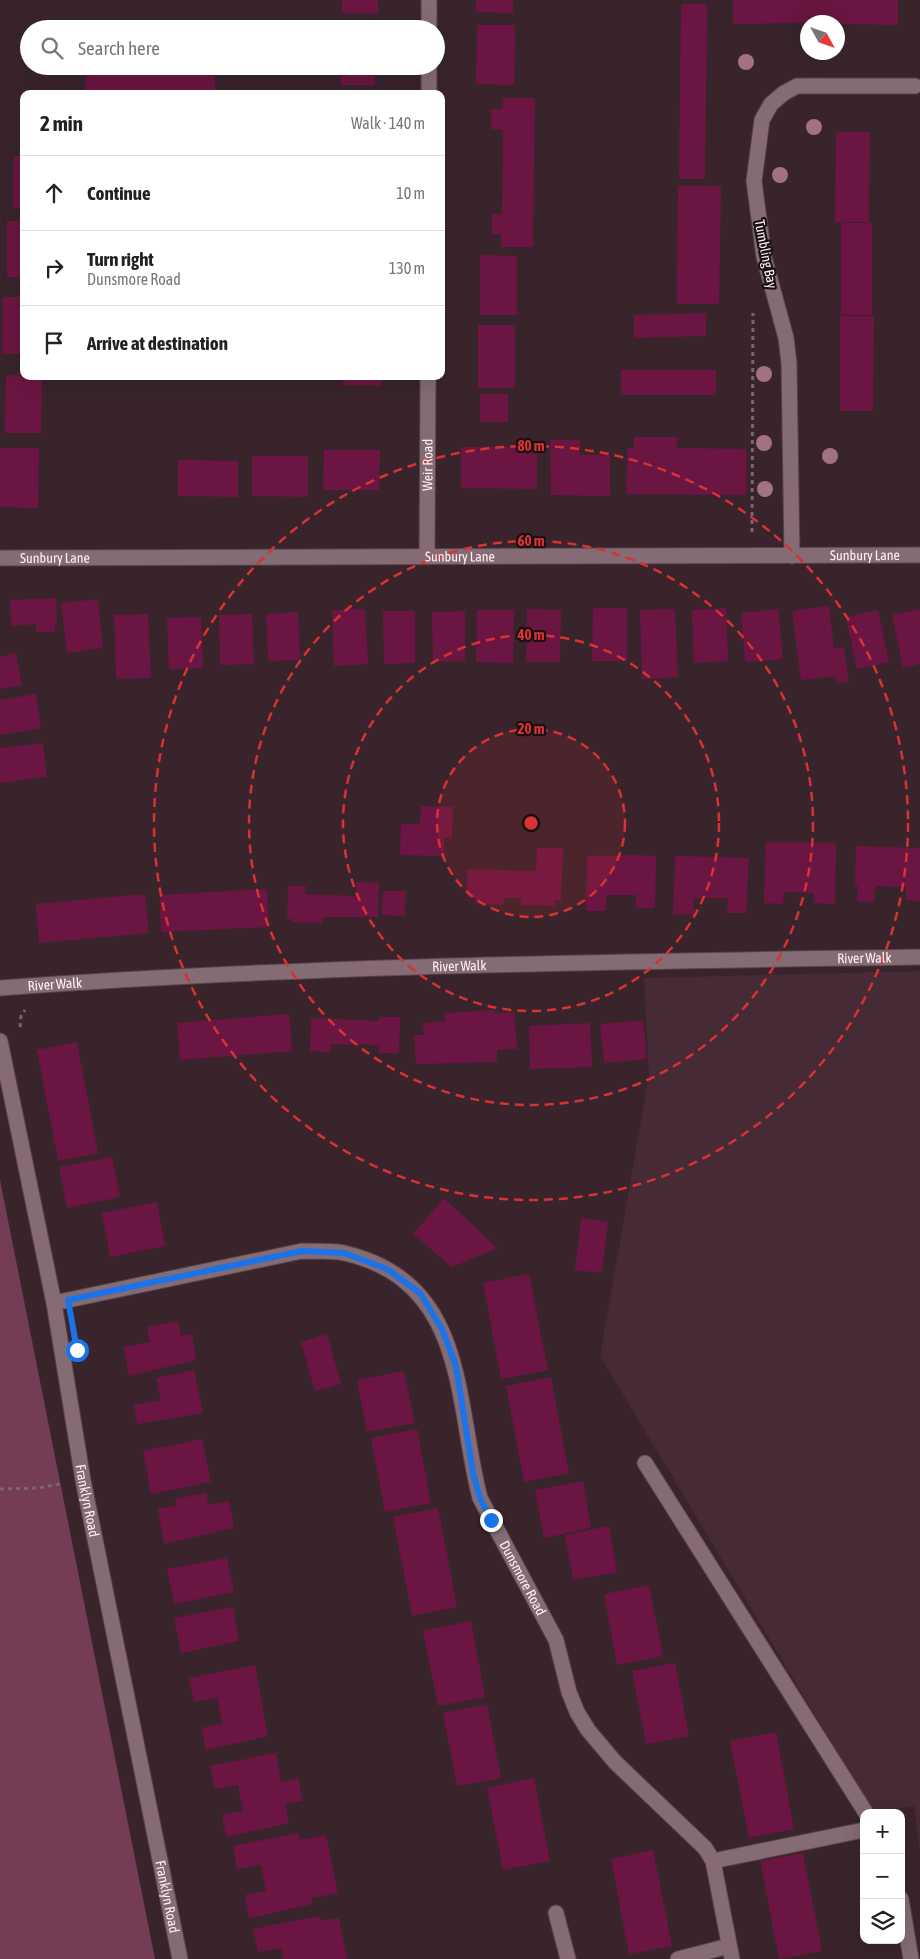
<!DOCTYPE html>
<meta charset="utf-8">
<style>
:root{--surface:#fff;--page:#f2f2f2;--text:#222;--muted:#767676;--line:#e0e0e0}
body{margin:0;font-family:"Asap Condensed",sans-serif;background:var(--page);color:var(--text)}
.controls{position:absolute;right:15px;bottom:15px;display:grid;overflow:hidden;border-radius:10px;box-shadow:0 5px 20px #0002}
.controls button{width:45px;height:45px;display:grid;place-items:center;padding:0;border:0;border-bottom:1px solid var(--line);background:var(--surface);color:var(--text);font:25px sans-serif}
.compass{position:absolute;left:800px;top:15px;width:45px;height:45px;border-radius:50%;background:var(--surface);box-shadow:0 5px 20px #0002;rotate:130deg}
.stop{position:absolute;width:15px;height:15px;margin:-11px;border:4px solid #1a73e8;border-radius:50%;background:#fff}
.stop.end{background:#1a73e8;border-color:#fff;box-shadow:0 1px 5px #0008}
.list{margin:0;padding:0;list-style:none}
h2{display:flex;justify-content:space-between;align-items:center;height:65px;margin:0;padding:0 20px;font-size:21px}
h2 small{font-size:16px;font-weight:400;color:var(--muted)}
.list li{display:grid;grid-template-columns:32px 1fr auto;gap:15px;align-items:center;box-sizing:border-box;height:75px;padding:0 20px;border-top:1px solid var(--line)}
.list b{display:block;font-size:19px;white-space:nowrap}
.list p{margin:0;font-size:16px;white-space:nowrap;color:var(--muted)}
.list em{font-size:16px;font-style:normal;color:var(--muted)}
.icon{flex:none;width:28px;height:28px;fill:none;stroke:currentColor;stroke-width:2;stroke-linecap:round;stroke-linejoin:round}
.map{position:relative;flex:none;width:920px;height:1959px;overflow:hidden}
.search{position:absolute;background:var(--surface);box-shadow:0 5px 20px #0002;left:20px;top:20px;width:425px;height:55px;display:flex;align-items:center;gap:12px;box-sizing:border-box;padding:0 18px;border-radius:28px;color:var(--muted);font-size:19px}
.panel{position:absolute;background:var(--surface);box-shadow:0 5px 20px #0002;left:20px;top:90px;width:425px;height:290px;border-radius:10px}
.map>svg:first-child{display:block}
.built{fill:#462a35}
.green{fill:#753d55}
.building{fill:#6b1642}
.lines{fill:none;stroke-linecap:round;stroke-linejoin:round}
.lane-casing{stroke:#55434b;stroke-width:17}
.street-casing{stroke:#55434b;stroke-width:17}
.path{stroke:#79666d;stroke-width:3;stroke-dasharray:4 4;stroke-linecap:butt}
.lane{stroke:#846b74;stroke-width:15}
.street{stroke:#846b74;stroke-width:15}
.tree{fill:#a37184}
.route{stroke:#1a73e8;stroke-width:6}
.ring{fill:none;stroke:#d83232;stroke-width:2.5;stroke-dasharray:9 6}
.labels{text-anchor:middle;stroke-width:4.5;stroke-linejoin:round;paint-order:stroke}
.street-label{font-size:14px;fill:#fff0f5;stroke:#1a1014}
.centre{fill:#d83232;stroke:#1a1014;stroke-width:2.5}
.ring-label{font-size:15px;text-anchor:middle;font-weight:bold;fill:#d83232;stroke:#1a1014;stroke-width:4.5;stroke-linejoin:round;paint-order:stroke}
</style>
<div class="map">
<svg width="920" height="1959" viewBox="0 0 920 1959">
<rect width="100%" height="100%" fill="#39242c"/>
<path class="built" d="M920,971V1852L914,1806L873,1812L600,1356L649,1075L644,978Z"/>
<path class="green" d="M0,1180L155,1959H0Z"/>
<g class="building">
<path d="M342,0H378V14L342,13Z"/>
<path d="M476,0H513V13L476,12Z"/>
<path d="M733,0H898V25L838,24V22L733,24Z"/>
<path d="M681,4H707L705,179H679Z"/>
<path d="M341,25L376,26V29H341Z"/>
<path d="M477,25H515L514,85L476,84Z"/>
<path d="M86,66H215V94H85Z"/>
<rect x="341" y="66" width="34" height="19"/>
<path d="M503,98H535L533,247H501V234H492V214H502L503,130L491,129V109H503Z"/>
<path d="M836,132H870L869,222H835Z"/>
<path d="M14,156H24V207H13Z"/>
<path d="M678,186H721L719,304H677Z"/>
<rect x="7" y="221" width="17" height="56"/>
<rect x="841" y="223" width="31" height="92"/>
<path d="M480,255L517,256V315H480Z"/>
<path d="M3,297H24V354H2Z"/>
<path d="M706,313V336L634,338V315Z"/>
<path d="M840,316H874L873,411H840Z"/>
<rect x="478" y="325" width="37" height="63"/>
<rect x="621" y="370" width="95" height="25"/>
<path d="M6,375L42,376L41,433H5Z"/>
<path d="M343,376H381V386L343,385Z"/>
<rect x="480" y="394" width="28" height="28"/>
<path d="M634,437H677V448L747,449L746,495L626,494L627,448H634Z"/>
<path d="M550,440H580V455H610V496L551,495Z"/>
<path d="M461,447H537V489L461,488Z"/>
<path d="M0,448H39L38,508L0,507Z"/>
<path d="M324,450H380L379,490H323Z"/>
<path d="M252,456H308V497L252,496Z"/>
<path d="M178,460L238,461V497L178,496Z"/>
<path d="M56,598L57,623L55,624V632H36V624L11,626L10,600Z"/>
<path d="M98,599L103,648L67,653L61,603Z"/>
<path d="M829,606L834,648L844,647L849,682L836,683L835,676L801,680L792,611Z"/>
<path d="M593,608H627V661H592Z"/>
<path d="M726,608L728,661L694,663L692,610Z"/>
<path d="M365,609L368,664L334,666L332,610Z"/>
<path d="M527,609L561,610L560,662H526Z"/>
<path d="M675,609L678,677L642,679L640,610Z"/>
<path d="M778,609L783,659L745,662L741,613Z"/>
<path d="M920,609V664L903,668L892,615Z"/>
<path d="M477,610H514L513,663L476,662Z"/>
<path d="M878,610L889,662L857,669L846,617Z"/>
<path d="M383,611H415V663L384,664Z"/>
<path d="M465,611V661L433,662L432,612Z"/>
<path d="M298,612L300,660L268,661L266,614Z"/>
<path d="M148,614L151,678L116,679L114,615Z"/>
<path d="M252,614L254,664L220,665L219,615Z"/>
<path d="M201,617L203,668L169,669L167,618Z"/>
<path d="M16,653L22,685L0,689V657Z"/>
<path d="M36,694L41,728L0,735V700Z"/>
<path d="M43,743L47,777L0,783V748Z"/>
<path d="M421,806L453,807L452,839L444,838V856L400,855L401,824H420Z"/>
<path d="M766,842L836,843L835,904L814,903V893L784,892L783,904L764,903Z"/>
<path d="M856,846L920,848V901L905,900L906,887L875,886L874,902L857,901L858,886H855Z"/>
<path d="M537,848H563L561,900H555V906L521,905V898H504V905L475,904V898L467,897V869L536,871Z"/>
<path d="M637,855L656,856L655,908H636V895H606V911H586L587,856Z"/>
<path d="M675,856L749,858L746,913H727L728,898H694V915L673,914Z"/>
<path d="M356,882L379,883L378,917H323L322,923L292,922V919H287L288,886H306L305,894L356,896Z"/>
<path d="M267,889L269,927L161,932L160,895Z"/>
<path d="M383,891H406L405,916L382,915Z"/>
<path d="M145,894L149,933L39,943L36,904Z"/>
<path d="M494,1010V1013L514,1012L517,1049L497,1050V1062L416,1064L414,1035H424L423,1023L445,1021V1013Z"/>
<path d="M289,1014L292,1051L180,1060L177,1023Z"/>
<path d="M379,1017H400L399,1053H379V1045L331,1044V1052L310,1051L311,1018L379,1021Z"/>
<path d="M643,1020L647,1059L604,1063L600,1024Z"/>
<path d="M590,1023L592,1067L530,1069L529,1026Z"/>
<path d="M77,1042L98,1153L58,1161L37,1050Z"/>
<path d="M112,1157L120,1197L67,1208L59,1167Z"/>
<path d="M444,1198L497,1248L452,1267L413,1234Z"/>
<path d="M157,1202L165,1246L110,1257L102,1213Z"/>
<path d="M581,1218L608,1222L602,1273L575,1270Z"/>
<path d="M529,1274L548,1370L501,1379L483,1283Z"/>
<path d="M178,1321L181,1336L192,1334L196,1360L129,1376L124,1347L150,1342L147,1327Z"/>
<path d="M327,1334L341,1384L315,1391L301,1342Z"/>
<path d="M194,1370L203,1413L137,1424L134,1405L161,1400L156,1378Z"/>
<path d="M404,1371L415,1423L367,1432L357,1380Z"/>
<path d="M551,1377L569,1473L524,1482L506,1386Z"/>
<path d="M417,1429L431,1503L385,1512L371,1438Z"/>
<path d="M202,1439L211,1482L151,1494L143,1451Z"/>
<path d="M583,1481L591,1528L544,1538L535,1490Z"/>
<path d="M206,1493L209,1505L229,1501L234,1528L164,1544L158,1509L176,1506L175,1499Z"/>
<path d="M438,1508L457,1607L412,1616L393,1517Z"/>
<path d="M609,1526L617,1572L573,1580L565,1535Z"/>
<path d="M227,1558L234,1592L174,1604L167,1569Z"/>
<path d="M649,1585L663,1656L617,1665L604,1594Z"/>
<path d="M233,1607L239,1641L181,1653L174,1618Z"/>
<path d="M471,1621L485,1697L438,1706L423,1631Z"/>
<path d="M675,1663L689,1736L646,1744L632,1671Z"/>
<path d="M255,1665L268,1736L206,1750L201,1728L222,1724L217,1697L194,1702L189,1678Z"/>
<path d="M487,1704L501,1778L457,1786L443,1713Z"/>
<path d="M776,1732L794,1829L749,1838L730,1741Z"/>
<path d="M276,1753L281,1782L298,1778L303,1801L285,1804L289,1823L226,1837L222,1815L243,1811L238,1785L215,1789L210,1766Z"/>
<path d="M534,1778L550,1861L503,1870L487,1788Z"/>
<path d="M299,1833L300,1840L326,1835L338,1893L311,1898L312,1904L249,1918L245,1895L266,1891L261,1865L237,1869L233,1846Z"/>
<path d="M653,1850L672,1946L629,1954L611,1859Z"/>
<path d="M803,1853L822,1951L779,1959L760,1861Z"/>
<path d="M320,1916L321,1921L339,1918L347,1959H283L281,1948L258,1952L253,1929Z"/>
</g>
<g class="lines">
<defs>
<g id="lane">
<path d="M645,1463L866,1813"/>
<path d="M713,1861L864,1830"/>
<path d="M901,1899L911,1959"/>
<path d="M556,1913L568,1959"/>
<path d="M678,1959L729,1946"/>
</g>
<g id="street">
<path d="M429,29V0"/>
<path d="M429,94V66"/>
<path id="s1" d="M427,555L428,376"/>
<path d="M792,556L789,363L786,338L764,257L754,181L762,120L771,104L784,93L797,86H915"/>
<path id="s2" d="M0,558L920,555"/>
<path id="s3" d="M0,988C306,965 613,962 920,957"/>
<path id="s4" d="M0,1041L54,1303L83,1480L180,1959"/>
<path id="s5" d="M54,1303L302,1251C316,1252 331,1250 344,1253C468,1281 455,1402 480,1498L556,1640L569,1692L577,1712L588,1730L615,1762L705,1848L713,1861L732,1959"/>
</g>
</defs>
<use href="#lane" class="lane-casing"/>
<use href="#street" class="street-casing"/>
<g class="path">
<path d="M752,532L753,313"/>
<path d="M20,1027L21,1016L25,1010"/>
<path d="M0,1489L39,1488L60,1484"/>
</g>
<use href="#lane" class="lane"/>
<use href="#street" class="street"/>
</g>
<g class="tree">
<circle cx="746" cy="62" r="8"/>
<circle cx="814" cy="127" r="8"/>
<circle cx="780" cy="175" r="8"/>
<circle cx="764" cy="374" r="8"/>
<circle cx="764" cy="443" r="8"/>
<circle cx="830" cy="456" r="8"/>
<circle cx="765" cy="489" r="8"/>
</g>
<g class="lines">
<path class="route" d="M77,1350L68,1300L302,1251L344,1253L387,1269L420,1293L442,1329L456,1366L473,1473L480,1498L491,1520"/>
</g>
<circle cx="531" cy="823" r="94" fill="#d83232" fill-opacity=".12"/>
<g class="ring">
<circle cx="531" cy="823" r="94"/>
<circle cx="531" cy="823" r="188"/>
<circle cx="531" cy="823" r="282"/>
<circle cx="531" cy="823" r="377"/>
</g>
<g class="labels">
<g class="street-label">
<text transform="translate(766 254) rotate(79)" y="5">Tumbling Bay</text>
<text dy="5" stroke="none"><textPath href="#s1" startOffset="90">Weir Road</textPath></text>
<text dy="5" stroke="none"><textPath href="#s2" startOffset="460">Sunbury Lane</textPath></text>
<text dy="5" stroke="none"><textPath href="#s2" startOffset="865">Sunbury Lane</textPath></text>
<text dy="5" stroke="none"><textPath href="#s2" startOffset="55">Sunbury Lane</textPath></text>
<text dy="5" stroke="none"><textPath href="#s3" startOffset="865">River Walk</textPath></text>
<text dy="5" stroke="none"><textPath href="#s3" startOffset="460">River Walk</textPath></text>
<text dy="5" stroke="none"><textPath href="#s3" startOffset="55">River Walk</textPath></text>
<text dy="5" stroke="none"><textPath href="#s4" startOffset="468">Franklyn Road</textPath></text>
<text dy="5" stroke="none"><textPath href="#s5" startOffset="688">Dunsmore Road</textPath></text>
<text dy="5" stroke="none"><textPath href="#s4" startOffset="872">Franklyn Road</textPath></text>
</g>
</g>
<circle cx="531" cy="823" r="8" class="centre"/>
<g class="ring-label">
<text x="531" y="451">80 m</text>
<text x="531" y="546">60 m</text>
<text x="531" y="640">40 m</text>
<text x="531" y="734">20 m</text>
</g>
</svg>
<div class="controls">
<button>+</button>
<button>−</button>
<button><svg class="icon" aria-label="layers" viewBox="0 0 24 24"><path d="M12 4l9 5-9 5-9-5zM3 14l9 5 9-5"/></svg></button>
</div>
<svg class="compass" viewBox="-18 -18 36 36"><path d="M0-13l5 13h-10z" fill="#e53935"/><path d="M0 13l5-13h-10z" fill="#767676"/></svg>
<div class="stop" style="left:77px;top:1350px"></div>
<div class="stop end" style="left:491px;top:1520px"></div>
<div class="search"><svg class="icon" aria-label="search" viewBox="0 0 24 24"><circle cx="10" cy="10" r="6"/><path d="M15 15l6 6"/></svg>Search here</div>
<section class="panel">
<h2>2 min<small>Walk · 140 m</small></h2>
<ul class="list">
<li><svg class="icon" aria-label="ahead" viewBox="0 0 24 24"><path d="M12 20V5M6 11l6-6 6 6"/></svg><div><b>Continue</b></div><em>10 m</em></li>
<li><svg class="icon" aria-label="right" viewBox="0 0 24 24"><path d="M7 20v-9h11M14 6l5 5-5 5"/></svg><div><b>Turn right</b><p>Dunsmore Road</p></div><em>130 m</em></li>
<li><svg class="icon" aria-label="arrive" viewBox="0 0 24 24"><path d="M6 21V4h12l-3 4 3 4H6"/></svg><div><b>Arrive at destination</b></div></li>
</ul>
</section>
</div>
